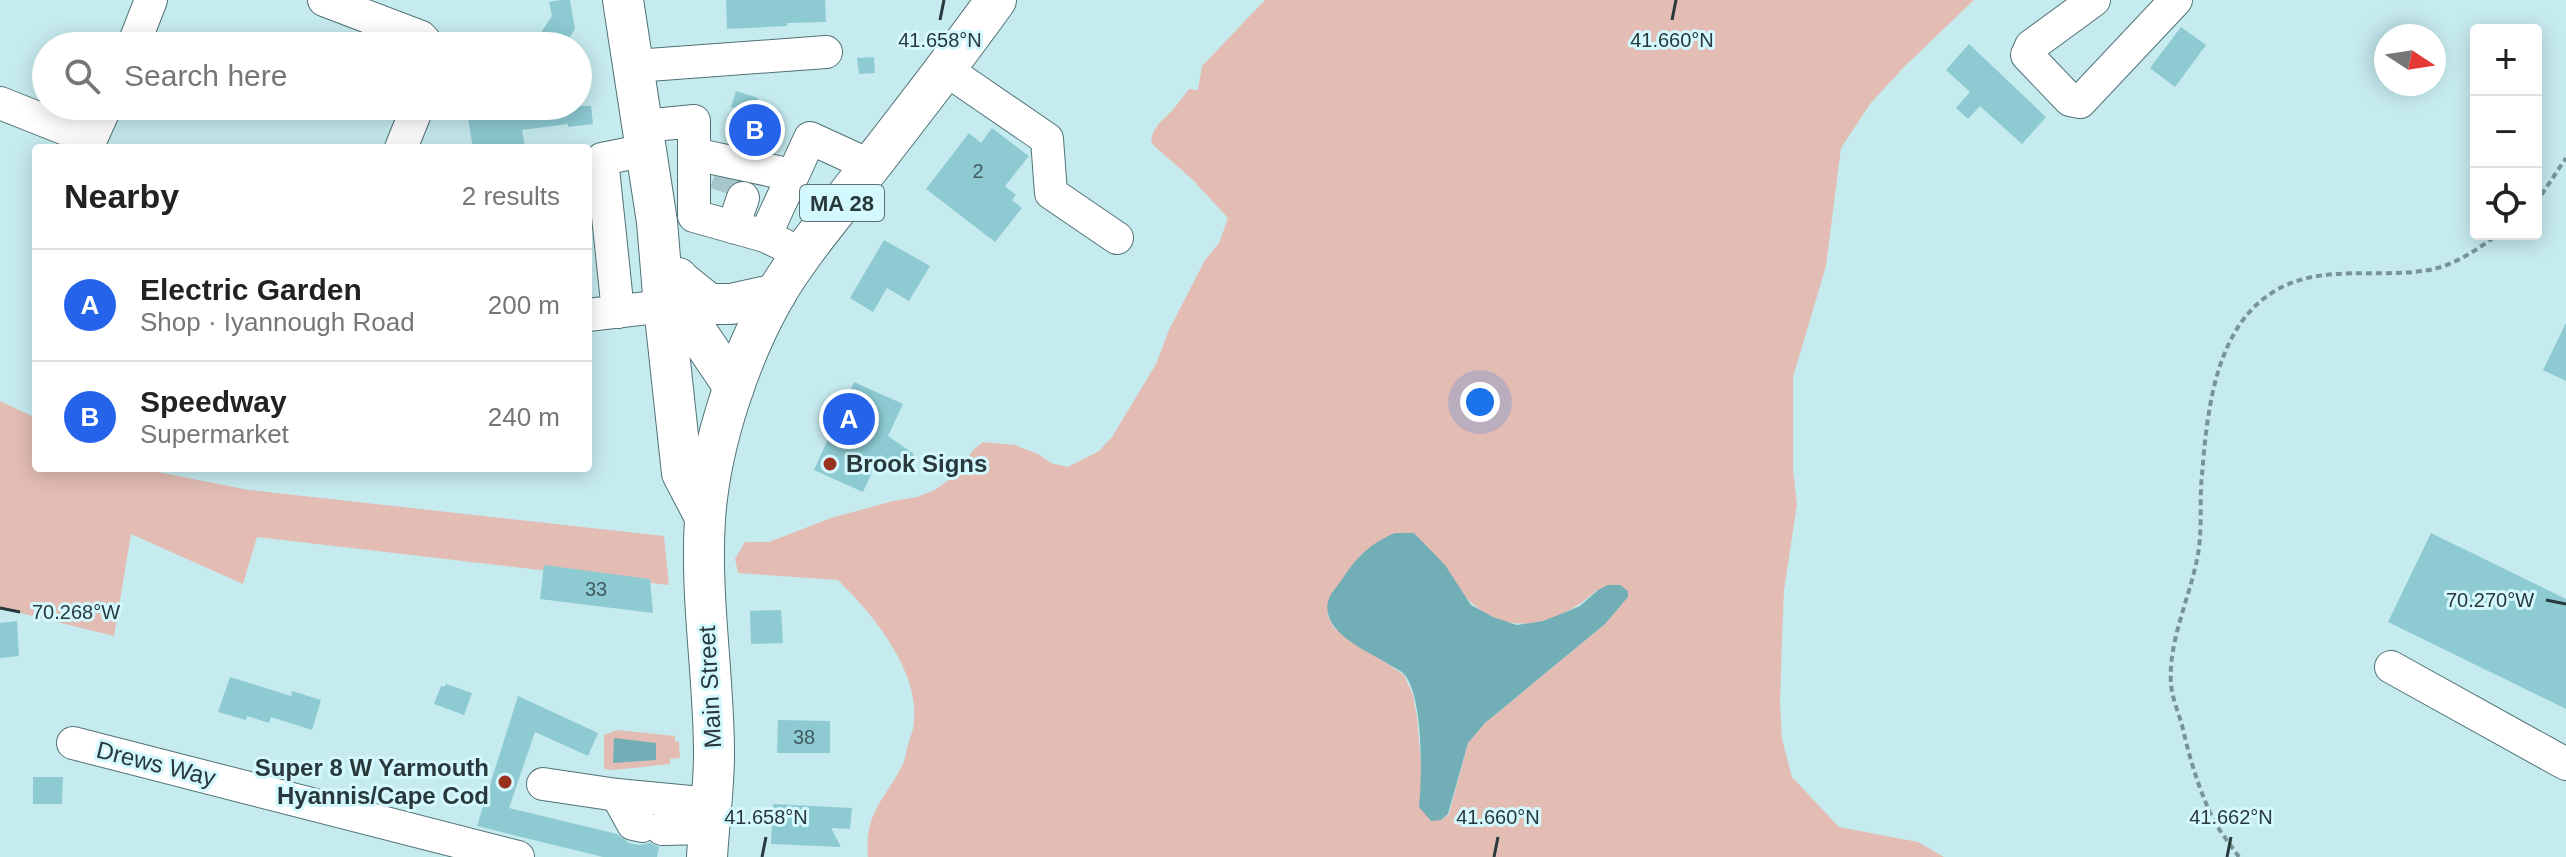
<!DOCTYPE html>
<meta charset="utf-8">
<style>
:root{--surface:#fff;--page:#f6f6f6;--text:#222;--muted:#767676;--line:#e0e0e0;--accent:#2563eb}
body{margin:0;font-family:Helvetica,sans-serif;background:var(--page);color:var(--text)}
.controls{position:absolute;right:24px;top:24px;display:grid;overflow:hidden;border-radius:8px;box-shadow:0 4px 20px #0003}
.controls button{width:72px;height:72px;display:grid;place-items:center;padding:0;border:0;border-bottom:2px solid var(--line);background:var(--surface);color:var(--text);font:40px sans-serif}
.compass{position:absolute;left:2374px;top:24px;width:72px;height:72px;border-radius:50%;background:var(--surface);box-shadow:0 4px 20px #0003;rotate:102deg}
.you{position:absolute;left:1480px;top:402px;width:28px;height:28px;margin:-20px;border:6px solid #fff;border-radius:50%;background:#1a73e8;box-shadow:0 0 0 12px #1a73e833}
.badge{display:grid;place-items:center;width:52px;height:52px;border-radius:50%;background:var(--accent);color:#fff;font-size:26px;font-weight:700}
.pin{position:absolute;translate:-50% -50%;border:4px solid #fff;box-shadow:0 2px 8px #0006}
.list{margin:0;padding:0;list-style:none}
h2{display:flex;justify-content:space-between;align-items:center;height:104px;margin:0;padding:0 32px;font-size:34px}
h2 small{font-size:26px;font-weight:400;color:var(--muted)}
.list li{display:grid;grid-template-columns:52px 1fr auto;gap:24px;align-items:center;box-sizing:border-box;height:112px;padding:0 32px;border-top:2px solid var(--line)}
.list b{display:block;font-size:30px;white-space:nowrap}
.list p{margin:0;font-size:26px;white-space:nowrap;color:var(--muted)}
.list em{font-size:26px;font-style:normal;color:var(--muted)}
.icon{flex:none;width:44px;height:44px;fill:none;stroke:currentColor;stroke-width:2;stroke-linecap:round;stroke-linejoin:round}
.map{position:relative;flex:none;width:2566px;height:857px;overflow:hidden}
.search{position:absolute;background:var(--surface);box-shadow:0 4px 20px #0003;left:32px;top:32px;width:560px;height:88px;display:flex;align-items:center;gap:20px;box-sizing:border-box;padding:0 28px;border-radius:44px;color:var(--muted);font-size:30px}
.panel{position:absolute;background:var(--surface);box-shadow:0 4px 20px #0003;left:32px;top:144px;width:560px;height:328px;border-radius:8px}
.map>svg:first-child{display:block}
.green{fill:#e3bdb4;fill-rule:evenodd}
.water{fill:#72aeb6}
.building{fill:#8dcad2}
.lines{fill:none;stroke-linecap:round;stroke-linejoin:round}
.minor-tunnel{stroke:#a7c7cb;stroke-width:32;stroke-dasharray:32 16;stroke-linecap:butt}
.minor-casing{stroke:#507276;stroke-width:34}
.major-casing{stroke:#507276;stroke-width:42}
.path{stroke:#799497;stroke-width:4;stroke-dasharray:6 4;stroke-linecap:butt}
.minor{stroke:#fff;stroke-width:32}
.major{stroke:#fff;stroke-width:40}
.ticks{fill:none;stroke:#29383a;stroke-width:3}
.poi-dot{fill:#9a311e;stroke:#d3f8fd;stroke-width:3}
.labels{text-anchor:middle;stroke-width:6;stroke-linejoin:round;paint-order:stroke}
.number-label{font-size:20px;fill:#425c60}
.shield{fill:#d3f8fd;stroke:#5c7274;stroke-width:2}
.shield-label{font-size:22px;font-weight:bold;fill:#29383a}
.poi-label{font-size:24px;font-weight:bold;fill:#29383a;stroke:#d3f8fd;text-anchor:start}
.street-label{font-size:24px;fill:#29383a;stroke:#d3f8fd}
.ticks-label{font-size:20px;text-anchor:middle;fill:#29383a;stroke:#d3f8fd;stroke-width:6;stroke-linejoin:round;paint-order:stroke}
</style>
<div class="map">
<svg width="2566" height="857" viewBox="0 0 2566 857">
<rect width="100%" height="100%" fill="#c6ebef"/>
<g class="green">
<path d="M1265,0H1974L1904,67L1870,104L1841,148L1826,266L1793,377V470L1797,504L1784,590L1782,639L1780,704L1782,739L1792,777L1839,827L1918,842L1944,857H868C864,815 883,801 901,768C905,761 906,752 908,745C910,737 914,729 914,721C919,670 872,613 838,580L738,573L735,559L745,542H769L831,518L893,501L917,497L935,490L953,477L964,466L972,451L983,442L1015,445L1038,454L1051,463L1068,467L1099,451L1112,437L1156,364L1169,330L1205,260L1219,243L1228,218L1192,179L1154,146L1151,140C1155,123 1165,119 1176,106C1180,101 1184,95 1189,89L1198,90L1202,66ZM1458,588C1498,640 1553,630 1597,590L1605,624L1485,723L1468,743L1449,814L1441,820L1422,776L1417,717L1413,695L1404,675L1334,628L1327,614Z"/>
<path d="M0,401L36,418V468H137L249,490L664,536L669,585L257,537L243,584L131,534L114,636L0,608Z"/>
<path d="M617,730L675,736V741L679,742L680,758L670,759V764L614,770L604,769V735Z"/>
</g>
<g class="water">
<path d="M1395,533H1414L1445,565L1471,605L1493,617L1517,625L1543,621L1561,614L1580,606L1598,590L1608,585H1620L1628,591V597L1605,624L1485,723L1468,743L1448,814L1441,820L1431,821L1419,807C1422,778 1424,697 1404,674C1400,670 1393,667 1388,664C1366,650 1315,630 1330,596C1333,591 1337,586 1341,581C1356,558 1369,544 1395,533Z"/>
<path d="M614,738L656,743V760L613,763Z"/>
</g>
<g class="building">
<path d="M561,0H570L575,29L564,46H532L552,16L549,2Z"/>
<path d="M726,0H825L826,22L787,23V26L727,29Z"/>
<path d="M2181,27L2206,45L2175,87L2150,68Z"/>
<path d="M1969,44L2046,117L2022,144L1980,106L1968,119L1956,108L1970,92L1946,70Z"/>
<path d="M874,57L875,73L859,74L857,58Z"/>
<path d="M736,91L758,98L754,113L782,120L773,152L726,141L736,108L731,107Z"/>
<path d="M466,106H591L593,124L568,127V124L522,130L525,148H473Z"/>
<path d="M992,128L1029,156L1005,186L1016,195L1012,200L1022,208L995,242L926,189L969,133L981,143Z"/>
<path d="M884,240L930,266L909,301L887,288L873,312L850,298Z"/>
<path d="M2566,323V381L2543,370Z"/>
<path d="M854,382L903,404L888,436L914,454L904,470L880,455L863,492L814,470Z"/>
<path d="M2431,533L2566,599V709L2388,622Z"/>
<path d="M544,565L650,579L653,613L540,599Z"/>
<path d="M781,610L783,643L751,644L750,611Z"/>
<path d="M17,621L19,656L0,658V623Z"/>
<path d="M230,677L291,696L292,691L321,700L312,730L271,717L269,723L247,716L246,720L218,712Z"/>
<path d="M446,684L472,693L464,715L434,704L441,686L444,687Z"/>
<path d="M518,696L598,733L588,756L535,732L509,808L617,834L629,843L639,845L650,843L659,847L657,857H603L477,826Z"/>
<path d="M778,720L830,721V753H777Z"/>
<path d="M33,777H63L62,804H33Z"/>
<path d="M773,804L852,808L850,829L831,828L841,847L771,844Z"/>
</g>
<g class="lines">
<path class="minor-tunnel" d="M725,193L733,171"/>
<defs>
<g id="minor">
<path d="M324,0L421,37L429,46"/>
<path d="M2094,0L2031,46L2027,55L2070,100L2080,102L2176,0"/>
<path d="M133,46L151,0"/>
<path d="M635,66L826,52"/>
<path d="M945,69L1047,139L1051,193L1117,238"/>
<path d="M0,103L91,139"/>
<path d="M644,126L694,121V216L765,236"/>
<path d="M87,148L106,106"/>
<path d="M401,148L418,106"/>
<path d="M694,154L792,175"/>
<path d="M733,227L743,198"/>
<path d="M784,245L765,236L810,138L871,166"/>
<path d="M618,312L602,159L647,150"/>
<path d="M588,315L664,306"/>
<path d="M2391,667L2566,764"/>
<path d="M73,743L518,857"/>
<path d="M543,784L617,795L711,804"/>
<path d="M617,795L633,824L642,826"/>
<path d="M662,829L709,828"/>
</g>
<g id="major">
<path d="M623,0L657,222L664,306L682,473L705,517"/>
<path d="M678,278L686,316L734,387"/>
<path d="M678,279L709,304H731L776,294"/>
<path d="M707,857C709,823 714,788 714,754C714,676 700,598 705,519C710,446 739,358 775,295C799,254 832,216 861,178C907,119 953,60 996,0"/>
</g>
</defs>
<use href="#minor" class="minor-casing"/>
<use href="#major" class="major-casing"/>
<g class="path">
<path d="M2536,203L2566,158"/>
<path d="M2239,857C2230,844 2219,831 2212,817C2198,787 2189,756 2182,725C2178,712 2172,697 2171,684C2168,642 2189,600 2197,559C2203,532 2199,502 2202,475C2207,412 2215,326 2275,291C2321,263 2378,279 2429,270C2455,265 2477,250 2498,234"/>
</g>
<use href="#minor" class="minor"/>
<use href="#major" class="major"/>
</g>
<path class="ticks" d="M940,20L944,0M1672,20L1676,0M2546,600L2566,604M0,608L20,612M762,857L766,837M1494,857L1498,837M2227,857L2231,837"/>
<g class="poi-dot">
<circle cx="830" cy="464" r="8"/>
<circle cx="505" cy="782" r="8"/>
</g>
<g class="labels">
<g class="number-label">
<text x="978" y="178">2</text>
<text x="596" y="596">33</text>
<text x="804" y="744">38</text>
</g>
<rect class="shield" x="800" y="185" width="84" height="36" rx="6"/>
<g class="shield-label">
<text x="842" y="211">MA 28</text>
</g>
<g class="poi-label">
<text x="846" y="472">Brook Signs</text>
<text x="489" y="776" text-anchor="end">Super 8 W Yarmouth<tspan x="489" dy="28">Hyannis/Cape Cod</tspan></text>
</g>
<g class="street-label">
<text transform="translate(710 687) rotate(-93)" y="8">Main Street</text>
<text transform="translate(156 764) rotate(14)" y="8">Drews Way</text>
</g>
</g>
<g class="ticks-label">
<text x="940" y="47">41.658°N</text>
<text x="1672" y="47">41.660°N</text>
<text x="2490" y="607">70.270°W</text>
<text x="76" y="619">70.268°W</text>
<text x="766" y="824">41.658°N</text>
<text x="1498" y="824">41.660°N</text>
<text x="2231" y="824">41.662°N</text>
</g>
</svg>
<div class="controls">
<button>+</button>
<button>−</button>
<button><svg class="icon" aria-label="locate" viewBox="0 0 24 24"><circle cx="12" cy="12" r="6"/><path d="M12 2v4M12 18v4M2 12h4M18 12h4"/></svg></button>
</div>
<svg class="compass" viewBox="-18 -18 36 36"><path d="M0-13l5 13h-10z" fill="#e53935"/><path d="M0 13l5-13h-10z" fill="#767676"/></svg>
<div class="you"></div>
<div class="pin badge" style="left:849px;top:419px">A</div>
<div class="pin badge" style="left:755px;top:130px">B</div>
<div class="search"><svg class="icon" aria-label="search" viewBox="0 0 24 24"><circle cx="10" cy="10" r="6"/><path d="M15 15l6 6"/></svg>Search here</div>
<section class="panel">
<h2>Nearby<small>2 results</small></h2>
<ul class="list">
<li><span class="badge">A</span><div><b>Electric Garden</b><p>Shop · Iyannough Road</p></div><em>200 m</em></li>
<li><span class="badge">B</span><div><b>Speedway</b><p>Supermarket</p></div><em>240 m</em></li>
</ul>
</section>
</div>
